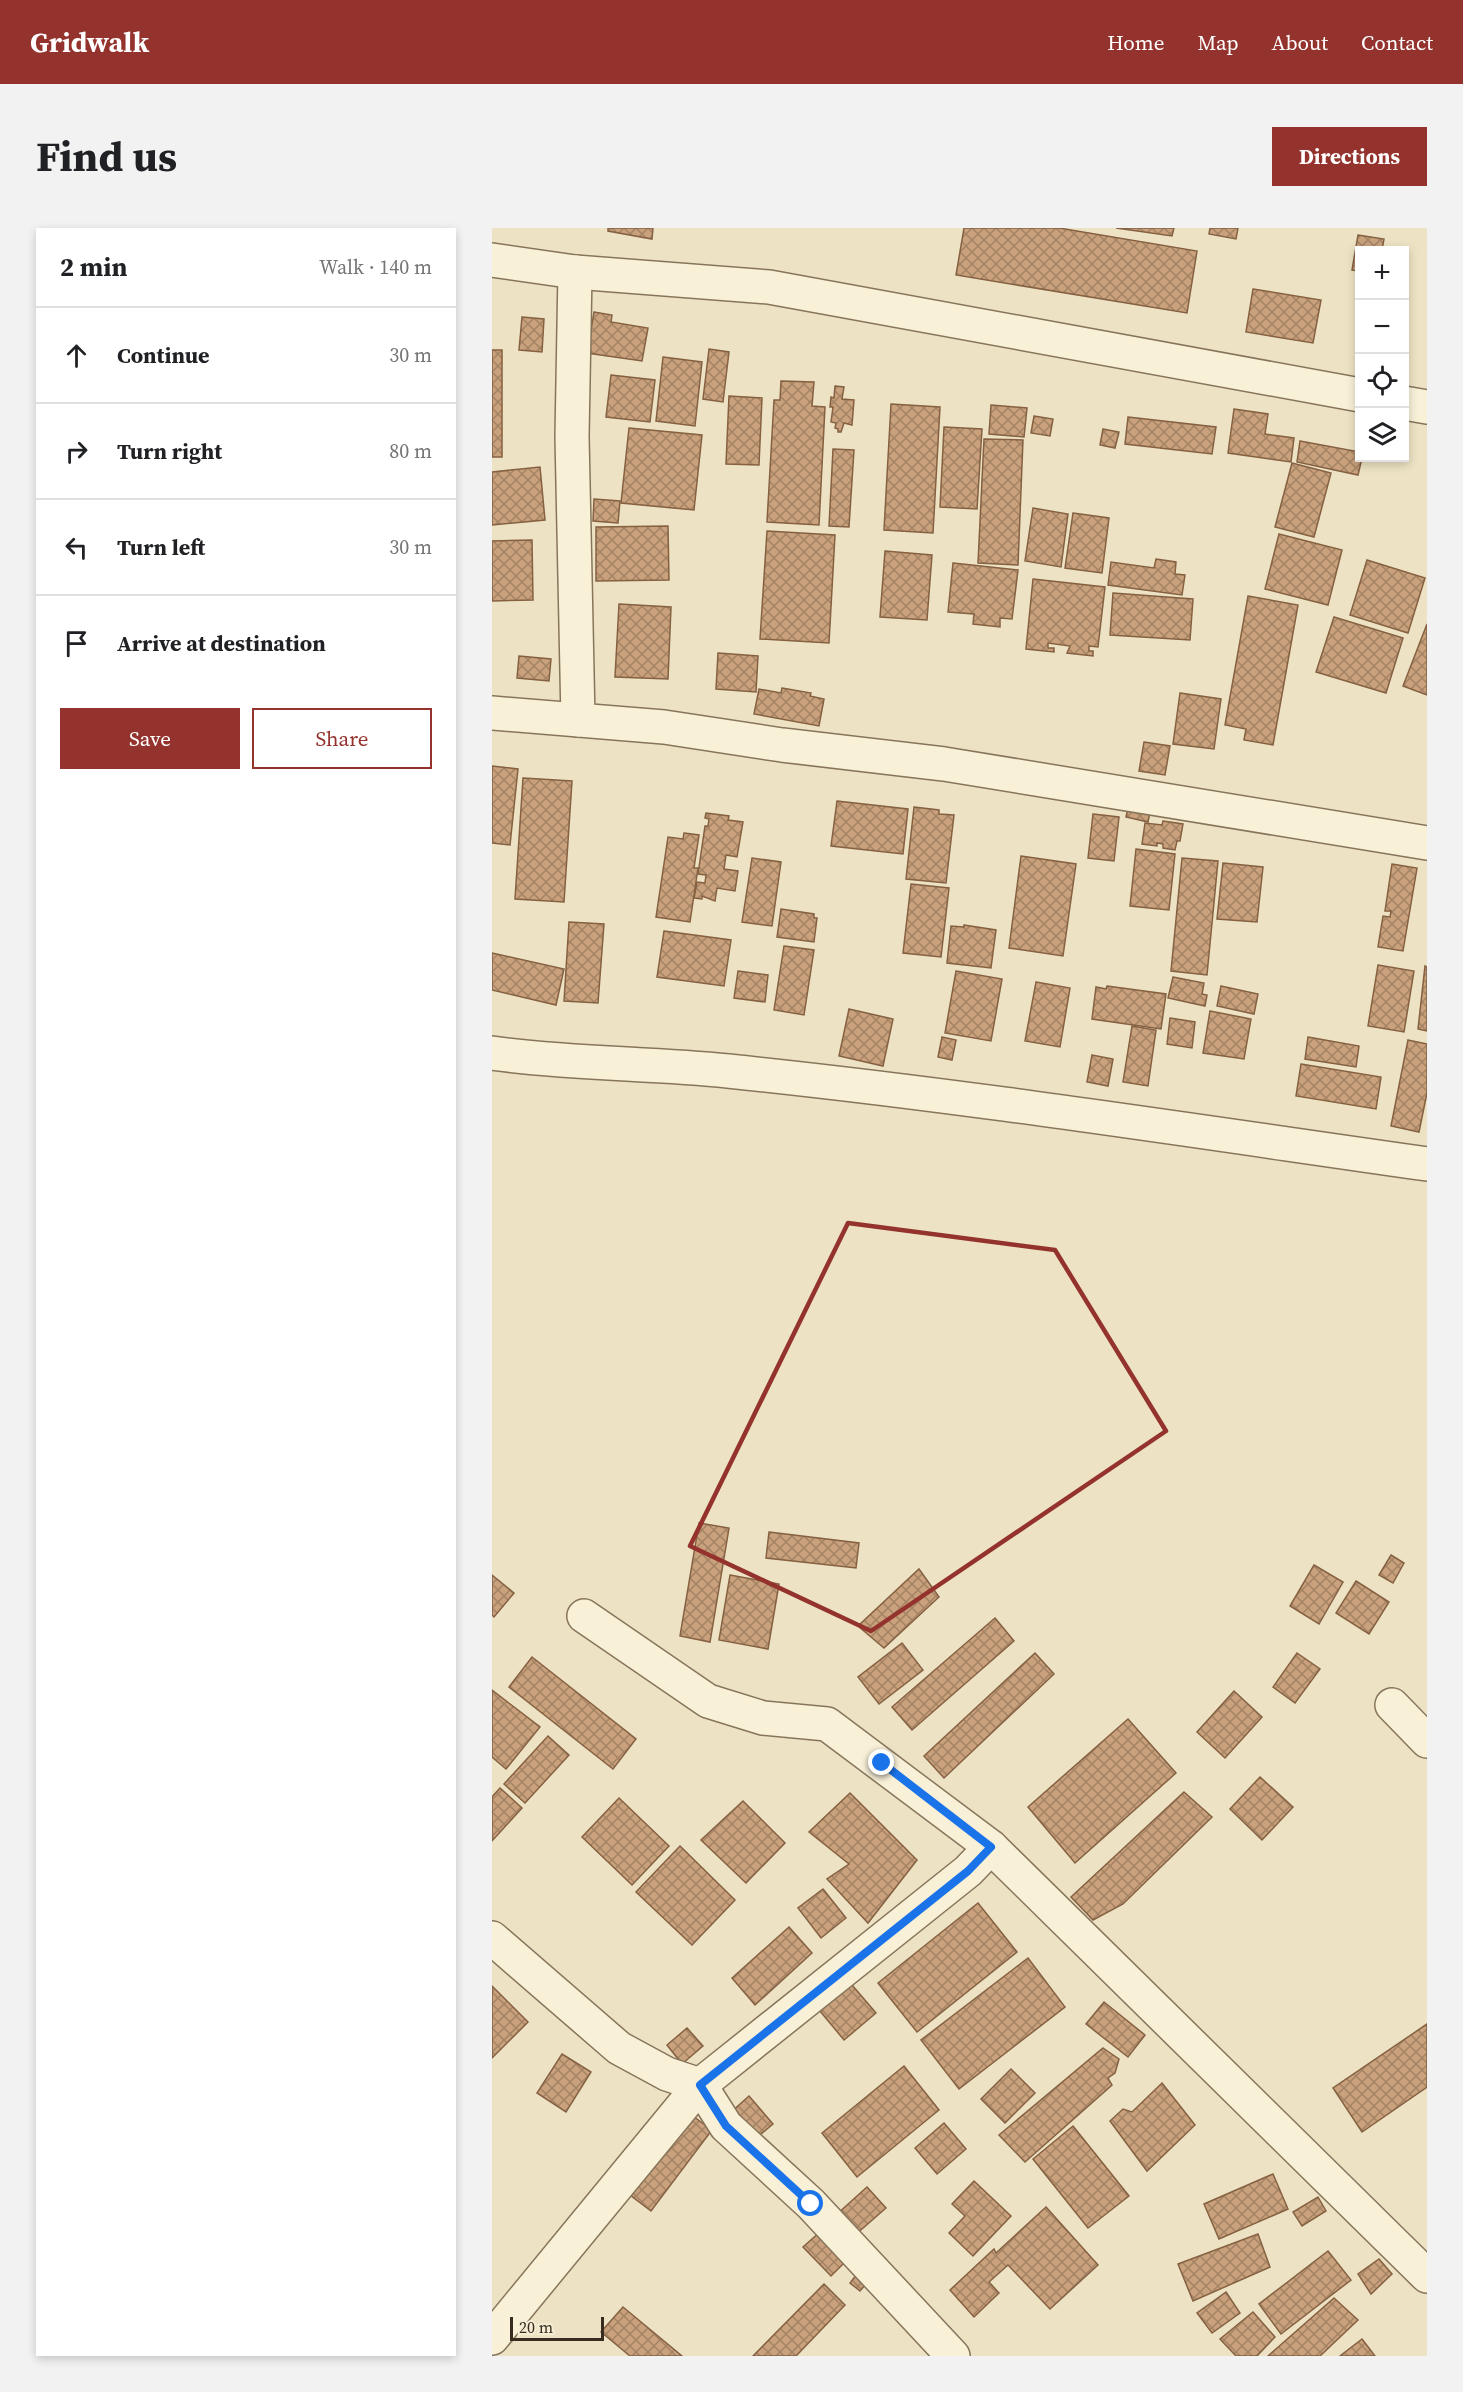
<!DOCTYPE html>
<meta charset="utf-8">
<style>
:root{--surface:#fff;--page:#f2f2f2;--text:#202124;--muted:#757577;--line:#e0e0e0;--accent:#94332d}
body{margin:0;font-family:"Source Serif 4",serif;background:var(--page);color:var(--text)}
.controls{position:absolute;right:18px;top:18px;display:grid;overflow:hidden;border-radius:0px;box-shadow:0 3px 9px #0003}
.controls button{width:54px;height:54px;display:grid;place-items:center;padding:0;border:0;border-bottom:2px solid var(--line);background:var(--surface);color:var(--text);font:30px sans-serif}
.scale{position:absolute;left:18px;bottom:15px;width:94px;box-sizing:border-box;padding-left:6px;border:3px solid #372c1f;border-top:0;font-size:16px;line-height:21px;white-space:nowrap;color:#372c1f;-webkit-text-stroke:4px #f4edd4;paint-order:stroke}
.stop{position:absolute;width:18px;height:18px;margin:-14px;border:4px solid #1a73e8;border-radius:50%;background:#fff}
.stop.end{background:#1a73e8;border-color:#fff;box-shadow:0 2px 6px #0008}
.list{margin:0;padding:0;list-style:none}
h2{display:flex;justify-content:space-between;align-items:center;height:78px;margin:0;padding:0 24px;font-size:26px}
h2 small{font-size:20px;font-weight:400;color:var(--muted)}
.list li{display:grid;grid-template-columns:39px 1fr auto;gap:18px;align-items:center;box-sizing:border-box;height:96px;padding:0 24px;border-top:2px solid var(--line)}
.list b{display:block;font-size:22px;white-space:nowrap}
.list em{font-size:20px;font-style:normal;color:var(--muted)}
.actions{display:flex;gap:12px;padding:18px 24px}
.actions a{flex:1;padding:14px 0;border:2px solid var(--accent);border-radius:0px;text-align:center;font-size:21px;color:var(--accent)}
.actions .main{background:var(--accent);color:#fff}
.icon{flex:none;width:33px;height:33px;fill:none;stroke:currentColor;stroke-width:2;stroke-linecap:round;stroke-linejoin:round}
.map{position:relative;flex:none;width:935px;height:2128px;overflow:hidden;border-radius:0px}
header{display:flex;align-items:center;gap:36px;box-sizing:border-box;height:84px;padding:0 30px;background:var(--accent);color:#fff}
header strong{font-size:28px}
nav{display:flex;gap:33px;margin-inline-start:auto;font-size:21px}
.intro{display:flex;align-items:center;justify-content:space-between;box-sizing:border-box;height:144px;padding:0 36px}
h1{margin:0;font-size:42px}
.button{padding:15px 27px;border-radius:0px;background:var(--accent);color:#fff;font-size:21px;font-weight:700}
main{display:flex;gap:36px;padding:0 36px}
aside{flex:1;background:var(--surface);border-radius:0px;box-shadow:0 3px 9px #0003}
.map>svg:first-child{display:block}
.building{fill:url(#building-cross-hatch);stroke:#856142;stroke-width:1.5}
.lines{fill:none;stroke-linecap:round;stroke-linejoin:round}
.minor-casing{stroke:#87755b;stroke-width:36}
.minor{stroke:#f8f0d7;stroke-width:33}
.route{stroke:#1a73e8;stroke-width:8}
.marked{fill:none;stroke:#94332d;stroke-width:4.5;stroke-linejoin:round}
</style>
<header>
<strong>Gridwalk</strong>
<nav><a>Home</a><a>Map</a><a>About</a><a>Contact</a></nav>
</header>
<div class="intro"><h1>Find us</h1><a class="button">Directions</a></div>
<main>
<aside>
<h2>2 min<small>Walk · 140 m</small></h2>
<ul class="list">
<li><svg class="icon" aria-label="ahead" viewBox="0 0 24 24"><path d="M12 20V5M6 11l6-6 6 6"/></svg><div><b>Continue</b></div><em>30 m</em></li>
<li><svg class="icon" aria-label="right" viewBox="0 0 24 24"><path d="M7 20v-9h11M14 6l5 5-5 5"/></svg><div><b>Turn right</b></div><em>80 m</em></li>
<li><svg class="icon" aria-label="left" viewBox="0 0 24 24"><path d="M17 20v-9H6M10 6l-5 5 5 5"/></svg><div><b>Turn left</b></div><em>30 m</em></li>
<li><svg class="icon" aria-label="arrive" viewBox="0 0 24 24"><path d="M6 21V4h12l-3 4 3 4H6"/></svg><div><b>Arrive at destination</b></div></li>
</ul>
<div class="actions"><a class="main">Save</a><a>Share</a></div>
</aside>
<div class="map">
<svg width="935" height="2128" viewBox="0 0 935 2128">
<defs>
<pattern id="building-cross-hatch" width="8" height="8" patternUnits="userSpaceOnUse" patternTransform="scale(1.5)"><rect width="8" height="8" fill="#c9a17c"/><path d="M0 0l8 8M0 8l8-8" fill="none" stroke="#a48365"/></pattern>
</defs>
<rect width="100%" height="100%" fill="#ede3c4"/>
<g class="building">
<path d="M116,0H161L160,11L116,3Z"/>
<path d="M472,0H567L705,23L695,85L464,47Z"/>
<path d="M624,0H682L680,8Z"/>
<path d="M718,0H746L744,11L717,6Z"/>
<path d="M866,7L892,11L890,22H868V43L860,42Z"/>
<path d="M761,61L829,72L821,115L754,104Z"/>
<path d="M102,84L120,87L119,94L156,100L150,133L95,125Z"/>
<path d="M30,89L52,91L50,124L27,122Z"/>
<path d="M217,121L237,124L231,174L211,171Z"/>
<rect x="0" y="122" width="10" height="107"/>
<path d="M171,129L210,134L203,198L164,193Z"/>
<path d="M119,147L163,152L158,194L114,189Z"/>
<path d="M289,153L322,154L320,178L333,179L327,297L275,294L282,172H288Z"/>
<path d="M343,158L352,159L350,171L362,172L360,197L352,195L349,204H346V201L343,200L344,195L339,194L341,179H338L339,169L342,170Z"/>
<path d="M237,168L270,170L267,237L234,236Z"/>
<path d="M399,176L448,179L441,305L392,302Z"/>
<path d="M499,177L535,180L532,209L497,206Z"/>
<path d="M742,181L776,186L773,206L802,210L799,234L736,225Z"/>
<path d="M542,188L561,191L558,208L539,205Z"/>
<path d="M636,189L724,199L720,226L633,216Z"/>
<path d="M452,199L490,201L485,281L448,279Z"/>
<path d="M137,200L210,207L202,282L129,275Z"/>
<path d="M611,201L627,204L623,220L608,217Z"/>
<path d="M492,211L531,212L526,337L486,335Z"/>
<path d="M808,213L868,224V230H870L866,247L805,234Z"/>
<path d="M341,221L362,222L357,299L337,298Z"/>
<path d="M800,235L839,245L822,309L783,299Z"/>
<path d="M48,239L53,292L0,297V244Z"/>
<path d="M102,271L128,273L126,295L101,293Z"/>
<path d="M541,280L576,286L569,339L533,333Z"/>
<path d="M581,285L617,290L610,345L573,340Z"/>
<path d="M176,298L177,352L104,353V299Z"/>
<path d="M275,303L343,307L337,415L268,411Z"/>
<path d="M787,306L850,322L836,377L773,361Z"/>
<path d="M40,312L41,372L0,373V313Z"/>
<path d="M393,323L440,327L435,392L388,389Z"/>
<path d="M664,331L684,334L683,346L693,347L690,367L616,357L619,334L662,340Z"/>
<path d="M875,332L933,350L916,405L858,387Z"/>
<path d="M461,335L526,342L520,391L508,390V399L481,396L482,386L456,384Z"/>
<path d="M541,351L613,359L606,419L597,418V423H601V428L575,425L578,418L556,415V420H562V424L534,421Z"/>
<path d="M621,365L701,371L698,412L618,407Z"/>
<path d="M756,368L806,377L781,517L752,512L754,501L733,497Z"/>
<path d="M127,376L179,379L176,451L123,449Z"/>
<path d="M842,389L911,410L894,465L824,444Z"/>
<path d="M935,396V467L911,458Z"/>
<path d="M226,425L266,428L264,464L224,461Z"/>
<path d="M27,428L59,431L57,453L25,450Z"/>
<path d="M290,460L319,465L318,468L332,471L327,498L262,486L267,461L289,465Z"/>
<path d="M688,465L729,471L722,521L681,516Z"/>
<path d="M652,514L678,518L673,547L647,543Z"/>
<path d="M0,538L26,541L18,617L0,615Z"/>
<path d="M31,550L80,553L72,674L23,671Z"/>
<path d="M345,573L416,581L411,626L339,618Z"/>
<path d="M422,579L447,582V586L462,587L454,655L414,651Z"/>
<path d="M636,580L658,584L656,594L634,589Z"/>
<path d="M214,585L237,588L236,592L251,594L245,629L234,627L232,641L246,643L243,663L225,660L223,673L210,668V671L202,670L205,654L213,655L214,647L206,646L213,598H216L217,591L213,590Z"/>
<path d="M601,586L627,589L622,633L596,630Z"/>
<path d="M671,593L691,596L688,613H685L683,622L671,620V616L665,615V618L650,616L653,595L670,597Z"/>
<path d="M192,605L207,607L202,640H206L198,694L164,689L176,609L191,611Z"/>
<path d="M644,621L683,626L677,682L638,678Z"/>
<path d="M529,628L584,636L571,728L517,720Z"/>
<path d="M260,630L289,634L280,698L250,694Z"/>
<path d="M690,630L726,633L715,747L679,743Z"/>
<path d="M731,635L771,639L765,694L725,691Z"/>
<path d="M900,636L925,640L911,723L886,719L891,688L898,689L899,683H893Z"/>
<path d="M419,656L457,660L449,729L411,725Z"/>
<path d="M289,681L322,686V690H325L322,714L285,709Z"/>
<path d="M77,694L112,696L106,775L72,773Z"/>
<path d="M472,697L504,702L499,740L455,735L459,698L472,699Z"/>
<path d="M172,703L239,712L232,758L165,749Z"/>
<path d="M292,718L322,722L312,787L282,782Z"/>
<path d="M0,725L72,741L64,777L0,762Z"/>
<path d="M886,737L922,743L912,804L876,798Z"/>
<path d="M933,738L935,739V803L926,801Z"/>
<path d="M246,743L276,747L273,774L242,770Z"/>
<path d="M464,743L510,751L499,813L453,805Z"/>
<path d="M681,749L712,755L710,766L715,767L713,778L676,770Z"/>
<path d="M544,754L578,760L568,819L533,813Z"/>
<path d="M615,758L674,766L669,801L600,791L604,759L614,761Z"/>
<path d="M729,758L766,766L762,786L725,778Z"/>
<path d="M357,781L401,791L391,838L347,828Z"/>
<path d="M718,783L759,791L752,831L711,825Z"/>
<path d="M678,790L703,794L700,820L675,816Z"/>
<path d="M640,798L664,802L656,858L631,854Z"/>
<path d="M450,809L464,812L460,832L446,829Z"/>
<path d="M816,809L867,818L864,839L813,831Z"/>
<path d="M916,812L935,816V865L927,904L899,898Z"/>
<path d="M600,827L621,831L616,858L595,854Z"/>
<path d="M809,836L889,849L884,881L804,868Z"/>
<path d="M207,1295L237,1300L218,1414L188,1408Z"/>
<path d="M277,1304L367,1315L364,1340L274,1330Z"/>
<path d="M899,1327L912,1335L901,1355L887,1347Z"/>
<path d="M822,1337L851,1354L827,1396L798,1378Z"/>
<path d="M427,1341L447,1369L392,1420L366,1398Z"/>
<path d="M0,1347L22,1365L2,1389L0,1387Z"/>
<path d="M238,1347L287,1356L276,1421L227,1412Z"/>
<path d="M864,1353L897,1374L877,1406L844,1385Z"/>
<path d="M503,1390L522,1413L420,1502L400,1479Z"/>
<path d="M410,1415L431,1442L387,1476L366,1449Z"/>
<path d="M543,1425L562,1446L452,1550L432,1528Z"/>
<path d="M805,1425L828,1441L803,1475L781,1459Z"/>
<path d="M40,1429L144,1511L121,1541L17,1459Z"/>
<path d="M0,1462L48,1499L14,1541L0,1529Z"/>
<path d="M742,1463L770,1489L733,1530L705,1504Z"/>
<path d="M636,1491L684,1545L583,1635L536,1579Z"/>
<path d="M56,1508L77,1527L33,1575L12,1556Z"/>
<path d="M768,1549L801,1579L770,1612L738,1581Z"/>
<path d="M8,1560L30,1580L0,1613V1569Z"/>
<path d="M692,1564L720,1589L631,1676L601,1692L579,1669Z"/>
<path d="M358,1565L425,1632L376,1695L335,1651L357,1636L317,1604Z"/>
<path d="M127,1570L177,1618L140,1657L90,1609Z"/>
<path d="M251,1573L293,1615L254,1655L209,1612Z"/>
<path d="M188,1618L243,1672L200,1717L144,1664Z"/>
<path d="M331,1661L354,1690L329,1710L306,1680Z"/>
<path d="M486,1675L525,1724L425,1804L386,1755Z"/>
<path d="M297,1699L320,1725L263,1777L240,1750Z"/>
<path d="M536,1730L573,1779L467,1861L429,1812Z"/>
<path d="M354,1750L384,1785L352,1812L323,1777Z"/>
<path d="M0,1758L36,1794L0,1830Z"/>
<path d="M612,1774L653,1807L636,1829L594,1796Z"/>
<path d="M935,1796V1859L870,1904L841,1860Z"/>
<path d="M195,1800L211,1818L190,1836L175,1817Z"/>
<path d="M611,1820L627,1831L623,1845L616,1850L620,1857L533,1934L507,1907Z"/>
<path d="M70,1826L99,1844L74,1884L45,1865Z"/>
<path d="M412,1838L447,1882L365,1949L330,1905Z"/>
<path d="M519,1841L543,1865L513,1895L489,1871Z"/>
<path d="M670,1855L703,1897L655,1943L618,1893L631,1881L640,1884Z"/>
<path d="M257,1868L281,1896L262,1912L238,1885Z"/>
<path d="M198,1886L220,1902L159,1983L138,1967Z"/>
<path d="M452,1895L474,1921L445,1946L423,1920Z"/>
<path d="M581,1898L637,1968L596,2000L541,1931Z"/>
<path d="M781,1946L796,1981L727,2011L712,1976Z"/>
<path d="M482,1953L519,1988L481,2028L457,2005L473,1988L460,1976Z"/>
<path d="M375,1959L394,1980L362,2008L344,1987Z"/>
<path d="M826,1969L834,1983L810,1998L801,1984Z"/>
<path d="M554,1979L606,2037L558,2081L516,2037L497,2054L507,2065L482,2089L458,2062L502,2021L504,2025Z"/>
<path d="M329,2003L356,2031L339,2048L311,2019Z"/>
<path d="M766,2006L778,2039L701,2073L686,2036Z"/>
<path d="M836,2023L859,2052L789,2106L767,2076Z"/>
<path d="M887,2031L900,2046L879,2066L866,2046Z"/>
<path d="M368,2042L379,2050L368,2063L358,2055Z"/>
<path d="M332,2056L353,2077L304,2128H261Z"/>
<path d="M734,2064L748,2085L720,2105L705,2085Z"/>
<path d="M842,2070L866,2092L828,2128H776Z"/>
<path d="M131,2079L190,2128H138L109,2104Z"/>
<path d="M761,2084L783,2109L765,2128H744L728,2111Z"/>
<path d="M870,2111L883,2128H848Z"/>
</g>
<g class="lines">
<defs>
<g id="minor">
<path d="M0,32L83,44L277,59L868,167"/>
<path d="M83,44L80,208L86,492"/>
<path d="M912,175L935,179"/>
<path d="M0,485L172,499L290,517L452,536L935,615"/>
<path d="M0,825C78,836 157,835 236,843C470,867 702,903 935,936"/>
<path d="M92,1388L216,1473L271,1490L335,1496L499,1619L935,2048"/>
<path d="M900,1477L935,1513"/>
<path d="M0,1710L127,1820L175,1846L208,1857L234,1898L319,1976L461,2128"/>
<path d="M0,2110L208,1857L476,1643L499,1619"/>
</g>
</defs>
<use href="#minor" class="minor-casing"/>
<use href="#minor" class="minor"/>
</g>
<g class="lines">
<path class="route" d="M319,1976L234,1898L208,1857L476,1643L499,1619L390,1535"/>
</g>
<path class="marked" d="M356,995L563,1022L674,1203L379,1403L198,1318Z"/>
</svg>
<div class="controls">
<button>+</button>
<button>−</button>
<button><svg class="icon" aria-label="locate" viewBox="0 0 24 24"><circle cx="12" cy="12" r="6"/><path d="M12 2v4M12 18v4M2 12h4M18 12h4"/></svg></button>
<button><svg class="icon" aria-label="layers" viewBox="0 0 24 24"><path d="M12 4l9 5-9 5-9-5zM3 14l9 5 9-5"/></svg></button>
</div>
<div class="scale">20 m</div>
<div class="stop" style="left:319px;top:1976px"></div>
<div class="stop end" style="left:390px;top:1535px"></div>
</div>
</main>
